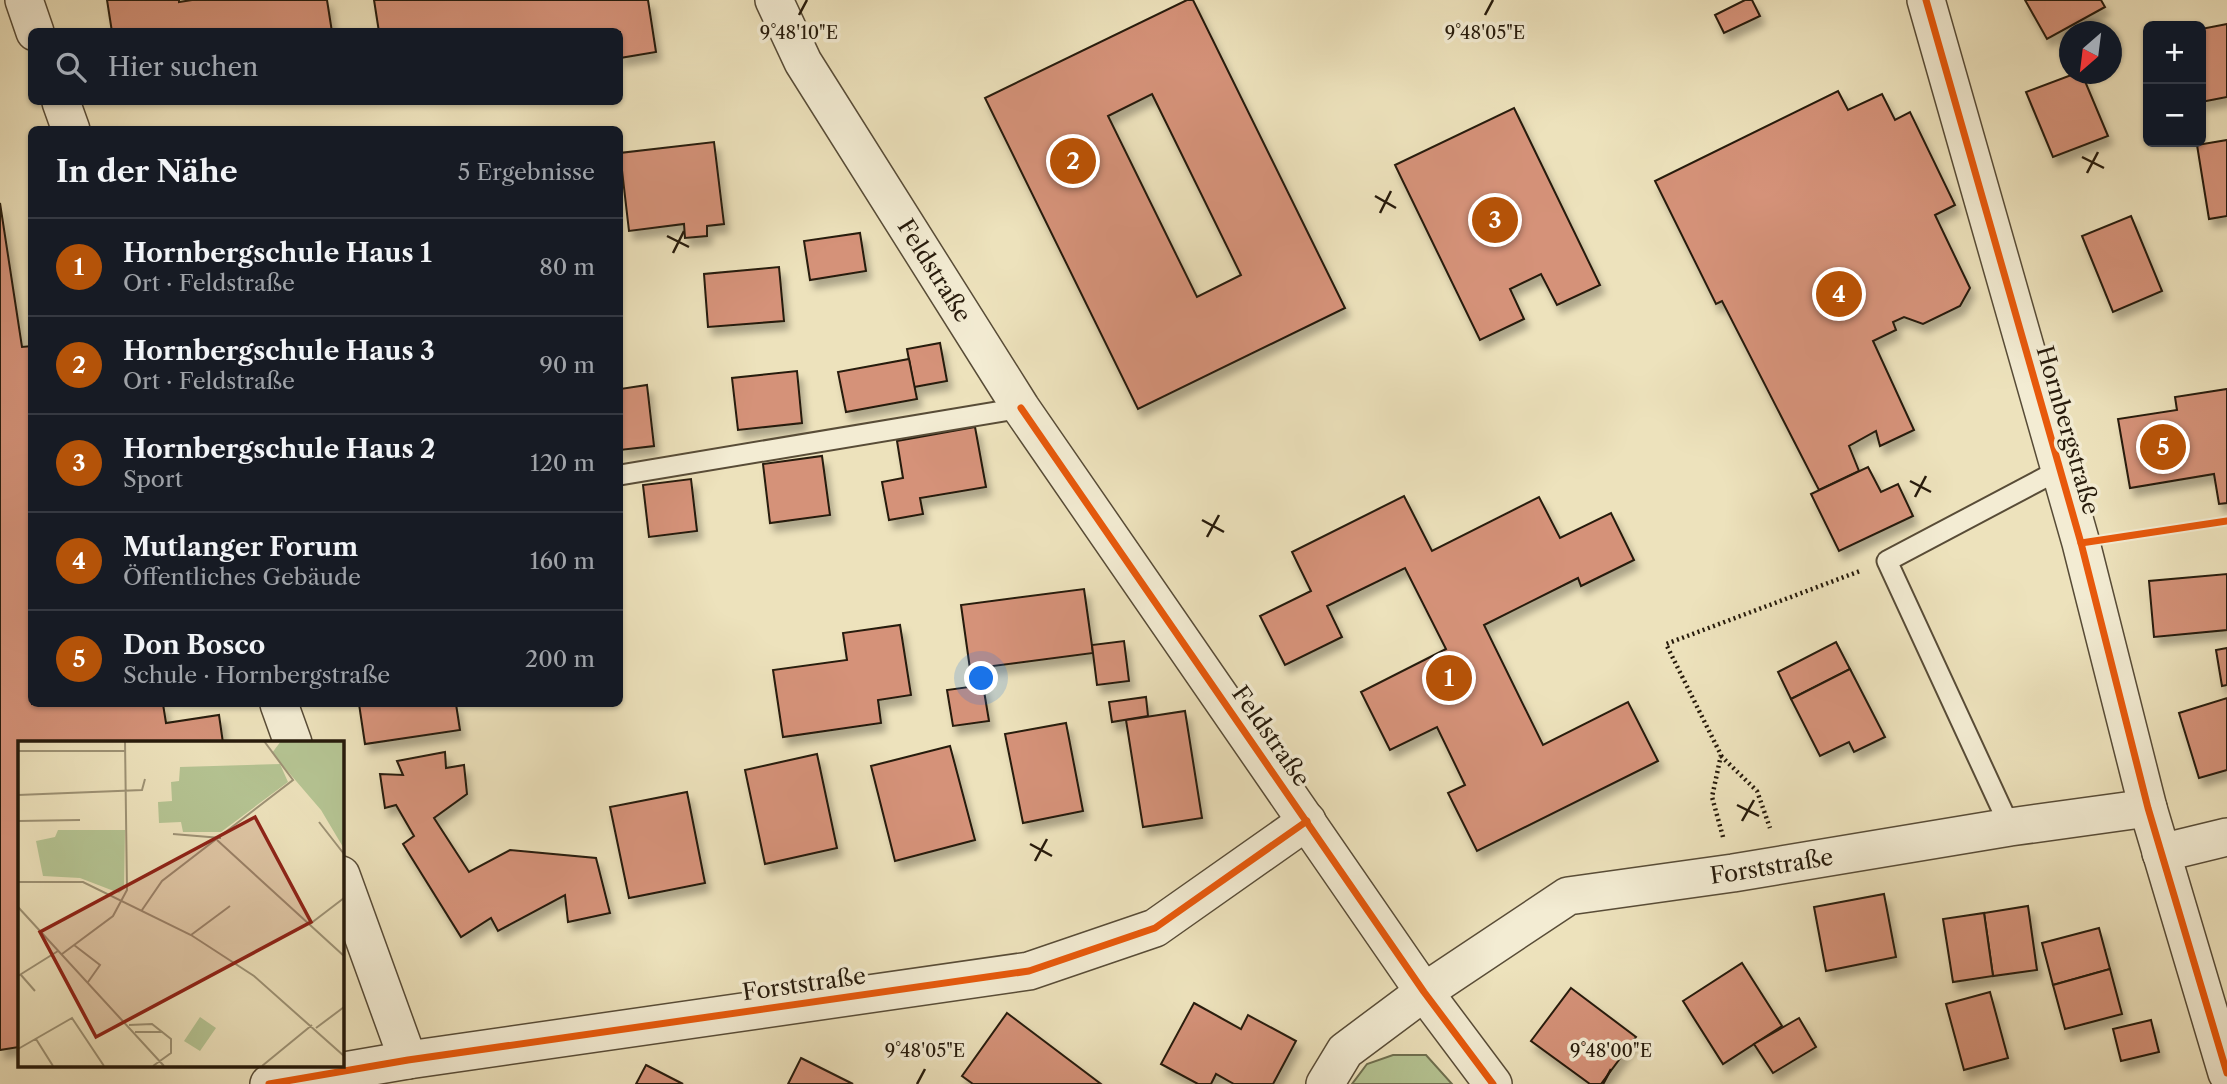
<!DOCTYPE html>
<html lang="de">
<meta charset="utf-8">
<style>
:root{--surface:#171b24;--page:#242831;--text:#f1f3f6;--muted:#9ea1a6;--line:#363941;--accent:#b45309}
body{margin:0;font-family:"Libre Caslon Text",serif;background:var(--page);color:var(--text)}
.controls{position:absolute;right:21px;top:21px;display:grid;overflow:hidden;border-radius:10px;box-shadow:0 2px 5px #0004}
.controls button{width:63px;height:63px;display:grid;place-items:center;padding:0;border:0;border-bottom:2px solid var(--line);background:var(--surface);color:var(--text);font:35px sans-serif}
.compass{position:absolute;left:2059px;top:21px;width:63px;height:63px;border-radius:50%;background:var(--surface);box-shadow:0 2px 5px #0004;rotate:208deg}
.you{position:absolute;left:982px;top:679px;width:24px;height:24px;margin:-18px;border:5px solid #fff;border-radius:50%;background:#1a73e8;box-shadow:0 0 0 10px #1a73e833}
.badge{display:grid;place-items:center;width:46px;height:46px;border-radius:50%;background:var(--accent);color:#fff;font-size:23px;font-weight:700}
.pin{position:absolute;translate:-50% -50%;border:4px solid #fff;box-shadow:0 2px 7px #0006}
.list{margin:0;padding:0;list-style:none}
h2{display:flex;justify-content:space-between;align-items:center;height:91px;margin:0;padding:0 28px;font-size:30px}
h2 small{font-size:23px;font-weight:400;color:var(--muted)}
.list li{display:grid;grid-template-columns:46px 1fr auto;gap:21px;align-items:center;box-sizing:border-box;height:98px;padding:0 28px;border-top:2px solid var(--line)}
.list b{display:block;font-size:26px;white-space:nowrap}
.list p{margin:0;font-size:23px;white-space:nowrap;color:var(--muted)}
.list em{font-size:23px;font-style:normal;color:var(--muted)}
.icon{flex:none;width:38px;height:38px;fill:none;stroke:currentColor;stroke-width:2;stroke-linecap:round;stroke-linejoin:round}
.map{position:relative;flex:none;width:2227px;height:1084px;overflow:hidden}
.search{position:absolute;background:var(--surface);box-shadow:0 2px 5px #0004;left:28px;top:28px;width:595px;height:77px;display:flex;align-items:center;gap:18px;box-sizing:border-box;padding:0 24px;border-radius:10px;color:var(--muted);font-size:26px}
.panel{position:absolute;background:var(--surface);box-shadow:0 2px 5px #0004;left:28px;top:126px;width:595px;height:581px;border-radius:10px}
.map>svg:first-child{display:block}
.green{fill:#b5c493;stroke:#6e6f4f;stroke-width:2}
.building{fill:#d59279;stroke:#261a0b;stroke-width:2;fill-rule:evenodd;filter:url(#shadow)}
.lines{fill:none;stroke-linecap:round;stroke-linejoin:round}
.service-casing{stroke:#584c37;stroke-width:23}
.minor-casing{stroke:#584c37;stroke-width:40}
.path{stroke:#261a0b;stroke-width:4.5;stroke-dasharray:2 3.5;stroke-linecap:butt}
.service{stroke:#f3ecd3;stroke-width:19}
.minor{stroke:#f3ecd3;stroke-width:37}
.cycleway-casing{stroke:#f3ecd3;stroke-width:11}
.cycleway{stroke:#e8590c;stroke-width:7}
.ticks{fill:none;stroke:#261a0b;stroke-width:2.5}
.labels{text-anchor:middle;stroke-width:7;stroke-linejoin:round;paint-order:stroke}
.street-label{font-size:23px;fill:#261a0b;stroke:#f3ecd3}
.inset-road{fill:none;stroke:#9d9275;stroke-width:2}
.view{fill:#8f2418;fill-opacity:0.15;stroke:#8f2418;stroke-width:3.5}
.inset-edge{fill:none;stroke:#261a0b;stroke-width:3.5}
.ticks-label{font-size:18px;text-anchor:middle;fill:#261a0b;stroke:#f3ecd3;stroke-width:7;stroke-linejoin:round;paint-order:stroke}
</style>
<div class="map">
<svg width="2227" height="1084" viewBox="0 0 2227 1084">
<defs>
<filter id="shadow"><feDropShadow dx="4.5" dy="8" stdDeviation="3.5" flood-color="#0004"/></filter>
</defs>
<rect width="100%" height="100%" fill="#ede2bc"/>
<filter id="stains"><feTurbulence type="fractalNoise" baseFrequency=".00286" numOctaves="4"/><feColorMatrix values="0 0 0 0 .2 0 0 0 0 .09 0 0 0 0 .02 0 0 0 .5 -.17"/></filter>
<radialGradient id="worn" r=".72"><stop offset=".6" stop-color="#630" stop-opacity="0"/><stop offset="1" stop-color="#630" stop-opacity=".3"/></radialGradient>
<path class="green" d="M1393,1055H1426L1452,1084H1352L1367,1064Z"/>
<g class="building">
<path d="M107,0H179V2L192,0H327L332,32H112Z"/>
<path d="M374,0H648L656,52L620,58V32H379Z"/>
<path d="M1187,0H1193L1345,308L1138,409L985,98ZM1152,94L1241,275L1197,297L1108,116Z"/>
<path d="M1745,0H1752L1760,16L1724,33L1715,15Z"/>
<path d="M2025,0H2101L2105,7L2047,39Z"/>
<path d="M2227,24V97L2201,102V29Z"/>
<path d="M2074,74H2082L2108,136L2053,157L2026,92Z"/>
<path d="M1838,91L1848,110L1882,94L1895,120L1910,112L1955,205L1935,215L1970,288L1960,306L1923,324L1904,317L1893,322L1896,330L1873,341L1914,430L1880,446L1876,431L1849,446L1859,471L1819,490L1722,301L1716,304L1655,181Z"/>
<path d="M1514,108L1600,285L1557,305L1541,274L1510,289L1524,319L1480,340L1395,165Z"/>
<path d="M2227,140V216L2209,219L2197,145Z"/>
<path d="M714,142L724,224L707,226V236L685,238L684,224L629,231L620,153Z"/>
<path d="M0,203L22,347L32,346V704H163L166,723L219,715L223,743H19V1047L0,1050Z"/>
<path d="M2131,216L2162,291L2113,312L2082,236Z"/>
<path d="M860,233L866,271L810,280L804,241Z"/>
<path d="M779,267L784,321L708,327L704,274Z"/>
<path d="M940,343L947,381L914,387L907,349Z"/>
<path d="M909,359L917,399L846,412L838,372Z"/>
<path d="M797,371L802,423L738,430L732,378Z"/>
<path d="M647,385L654,446L620,450V389Z"/>
<path d="M2227,389V503L2219,504L2214,474L2130,488L2118,419L2177,410L2175,397Z"/>
<path d="M975,427L986,487L920,498L923,514L889,520L882,482L903,478L897,441Z"/>
<path d="M822,456L830,515L770,523L763,464Z"/>
<path d="M1868,467L1881,492L1898,484L1913,516L1839,551L1811,494Z"/>
<path d="M691,479L697,531L649,537L643,485Z"/>
<path d="M1404,496L1432,551L1539,497L1560,538L1611,513L1634,560L1581,586L1578,578L1484,625L1543,745L1628,702L1658,761L1477,851L1448,793L1465,785L1437,727L1390,750L1361,692L1446,649L1405,568L1327,606L1342,637L1285,665L1260,616L1311,591L1292,552Z"/>
<path d="M2227,574V630L2154,637L2149,581Z"/>
<path d="M1084,589L1093,653L970,669L961,605Z"/>
<path d="M900,625L911,695L878,700L881,723L783,737L773,670L847,660L843,633Z"/>
<path d="M1124,641L1129,681L1097,685L1092,645Z"/>
<path d="M1836,642L1850,669L1791,699L1778,672Z"/>
<path d="M2227,648V685L2222,686L2216,650Z"/>
<path d="M1850,669L1885,737L1854,752L1849,742L1820,756L1791,699Z"/>
<path d="M983,685L989,721L953,726L947,690Z"/>
<path d="M1146,697L1148,716L1112,722L1109,702Z"/>
<path d="M2227,698V770L2199,778L2179,713Z"/>
<path d="M359,704H456L460,730L365,744Z"/>
<path d="M1185,711L1202,818L1143,827L1126,720Z"/>
<path d="M1066,723L1083,811L1023,823L1005,734Z"/>
<path d="M950,746L975,840L895,861L871,766Z"/>
<path d="M445,752L446,768L464,765L467,794L434,818L469,872L510,850L596,858L610,913L568,922L565,895L498,931L491,918L461,937L403,844L414,836L396,805L385,808L380,774L403,775L397,761Z"/>
<path d="M817,754L837,848L765,864L745,770Z"/>
<path d="M687,792L705,883L629,898L610,807Z"/>
<path d="M1884,894L1896,957L1826,971L1814,907Z"/>
<path d="M2028,906L2037,970L1993,976L1984,913Z"/>
<path d="M1984,913L1993,976L1953,982L1943,919Z"/>
<path d="M2099,928L2110,969L2053,985L2042,943Z"/>
<path d="M1742,963L1782,1026L1723,1064L1683,1001Z"/>
<path d="M2110,969L2122,1014L2065,1029L2053,985Z"/>
<path d="M1571,988L1636,1037L1601,1084H1590L1531,1041Z"/>
<path d="M1990,992L2008,1058L1964,1070L1946,1004Z"/>
<path d="M1194,1003L1241,1029L1248,1015L1296,1041L1273,1084H1234L1216,1074L1211,1084H1198L1161,1064Z"/>
<path d="M1007,1013L1101,1084H973L962,1076Z"/>
<path d="M1799,1018L1816,1047L1773,1073L1754,1044Z"/>
<path d="M2151,1020L2159,1052L2121,1061L2113,1029Z"/>
<path d="M801,1058L853,1084H788Z"/>
<path d="M646,1065L683,1084H636Z"/>
</g>
<g class="lines">
<defs>
<g id="service">
<path d="M620,475L1021,408"/>
<path d="M2010,827L1887,561L2059,470"/>
</g>
<g id="minor">
<path d="M24,0L35,32"/>
<path id="s1" d="M774,0L803,62L1021,408L1424,992L1493,1084"/>
<path d="M1926,0L2081,543L2148,808L2227,1073"/>
<path d="M61,102L71,130"/>
<path d="M279,704L293,743"/>
<path d="M2161,853L2227,837"/>
<path d="M341,875L408,1060"/>
<path d="M269,1084L408,1060L1029,971L1155,928L1307,821"/>
<path id="s2" d="M1325,1084L1345,1051L1424,992L1568,896L1733,873L2010,827L2148,808"/>
</g>
</defs>
<use href="#service" class="service-casing"/>
<use href="#minor" class="minor-casing"/>
<g class="path">
<path d="M1721,756L1757,791L1770,828"/>
<path d="M1723,837L1712,797L1721,755L1666,644L1860,571"/>
</g>
<use href="#service" class="service"/>
<use href="#minor" class="minor"/>
<defs>
<g id="cycleway">
<path d="M1926,0L2081,543L2148,808L2227,1073"/>
<path d="M1021,408L1424,992L1493,1084"/>
<path d="M2081,543L2227,521"/>
<path d="M269,1084L408,1060L1029,971L1155,928L1307,821"/>
</g>
</defs>
<use href="#cycleway" class="cycleway-casing"/>
<use href="#cycleway" class="cycleway"/>
</g>
<path class="ticks" d="M799,15L807,0M1485,15L1493,0M2082,157L2104,168M2087,173L2098,152M1375,196L1396,208M1380,213L1391,191M667,236L689,247M673,253L684,231M1910,481L1931,492M1915,497L1926,476M1202,520L1224,532M1207,537L1219,515M1737,805L1759,816M1742,821L1754,800M1030,844L1052,856M1035,861L1047,839M917,1084L925,1069M1603,1084L1611,1069"/>
<g class="labels">
<g class="street-label">
<text dy="8" stroke="none"><textPath href="#s1" startOffset="315">Feldstraße</textPath></text>
<text transform="translate(2068 430) rotate(74)" y="8">Hornbergstraße</text>
<text transform="translate(1271 736) rotate(55)" y="8">Feldstraße</text>
<text dy="8" stroke="none"><textPath href="#s2" startOffset="516">Forststraße</textPath></text>
<text transform="translate(804 984) rotate(-8)" y="8">Forststraße</text>
</g>
</g>
<g transform="translate(18 741)">
<rect width="326" height="326" fill="#ede2bc"/>
<path d="M263,0H325V106L303,69L254,12ZM262,23L270,41L203,91H165L163,81L141,82L140,61L154,60L153,41L161,40L162,26ZM40,89H107L106,148L101,152L62,137L25,135L18,100L37,96ZM182,276L198,287L182,310L166,300Z" fill="#b5c493"/>
<path class="inset-road" d="M0,10H108M0,54L124,49L127,38M0,80L62,79M301,81L326,113M155,93L203,97M199,99L326,215M0,141H65L173,194L236,235L326,315M0,166L146,325M124,169L144,140L275,39L246,0M292,183L326,157M173,194L212,165M56,204L82,224L70,241M44,213L95,175L109,149L107,0M3,234L17,250M0,235L40,210M111,284L134,283L153,298V312L135,325M298,287L326,266M117,291H145M18,298L35,325M0,308L54,277L86,325M244,325L294,284"/>
<path class="view" d="M237,76L293,181L78,296L22,191Z"/>
<rect width="326" height="326" class="inset-edge"/>
</g>
<g class="ticks-label">
<text x="799" y="39">9°48'10"E</text>
<text x="1485" y="39">9°48'05"E</text>
<text x="925" y="1057">9°48'05"E</text>
<text x="1611" y="1057">9°48'00"E</text>
</g>
<rect width="100%" height="100%" filter="url(#stains)"/>
<rect width="100%" height="100%" fill="url(#worn)"/>
</svg>
<div class="controls">
<button>+</button>
<button>−</button>
</div>
<svg class="compass" viewBox="-18 -18 36 36"><path d="M0-13l5 13h-10z" fill="#e53935"/><path d="M0 13l5-13h-10z" fill="#9ea1a6"/></svg>
<div class="you"></div>
<div class="pin badge" style="left:1449px;top:678px">1</div>
<div class="pin badge" style="left:1073px;top:161px">2</div>
<div class="pin badge" style="left:1495px;top:220px">3</div>
<div class="pin badge" style="left:1839px;top:294px">4</div>
<div class="pin badge" style="left:2163px;top:447px">5</div>
<div class="search"><svg class="icon" aria-label="search" viewBox="0 0 24 24"><circle cx="10" cy="10" r="6"/><path d="M15 15l6 6"/></svg>Hier suchen</div>
<section class="panel">
<h2>In der Nähe<small>5 Ergebnisse</small></h2>
<ul class="list">
<li><span class="badge">1</span><div><b>Hornbergschule Haus 1</b><p>Ort · Feldstraße</p></div><em>80 m</em></li>
<li><span class="badge">2</span><div><b>Hornbergschule Haus 3</b><p>Ort · Feldstraße</p></div><em>90 m</em></li>
<li><span class="badge">3</span><div><b>Hornbergschule Haus 2</b><p>Sport</p></div><em>120 m</em></li>
<li><span class="badge">4</span><div><b>Mutlanger Forum</b><p>Öffentliches Gebäude</p></div><em>160 m</em></li>
<li><span class="badge">5</span><div><b>Don Bosco</b><p>Schule · Hornbergstraße</p></div><em>200 m</em></li>
</ul>
</section>
</div>
